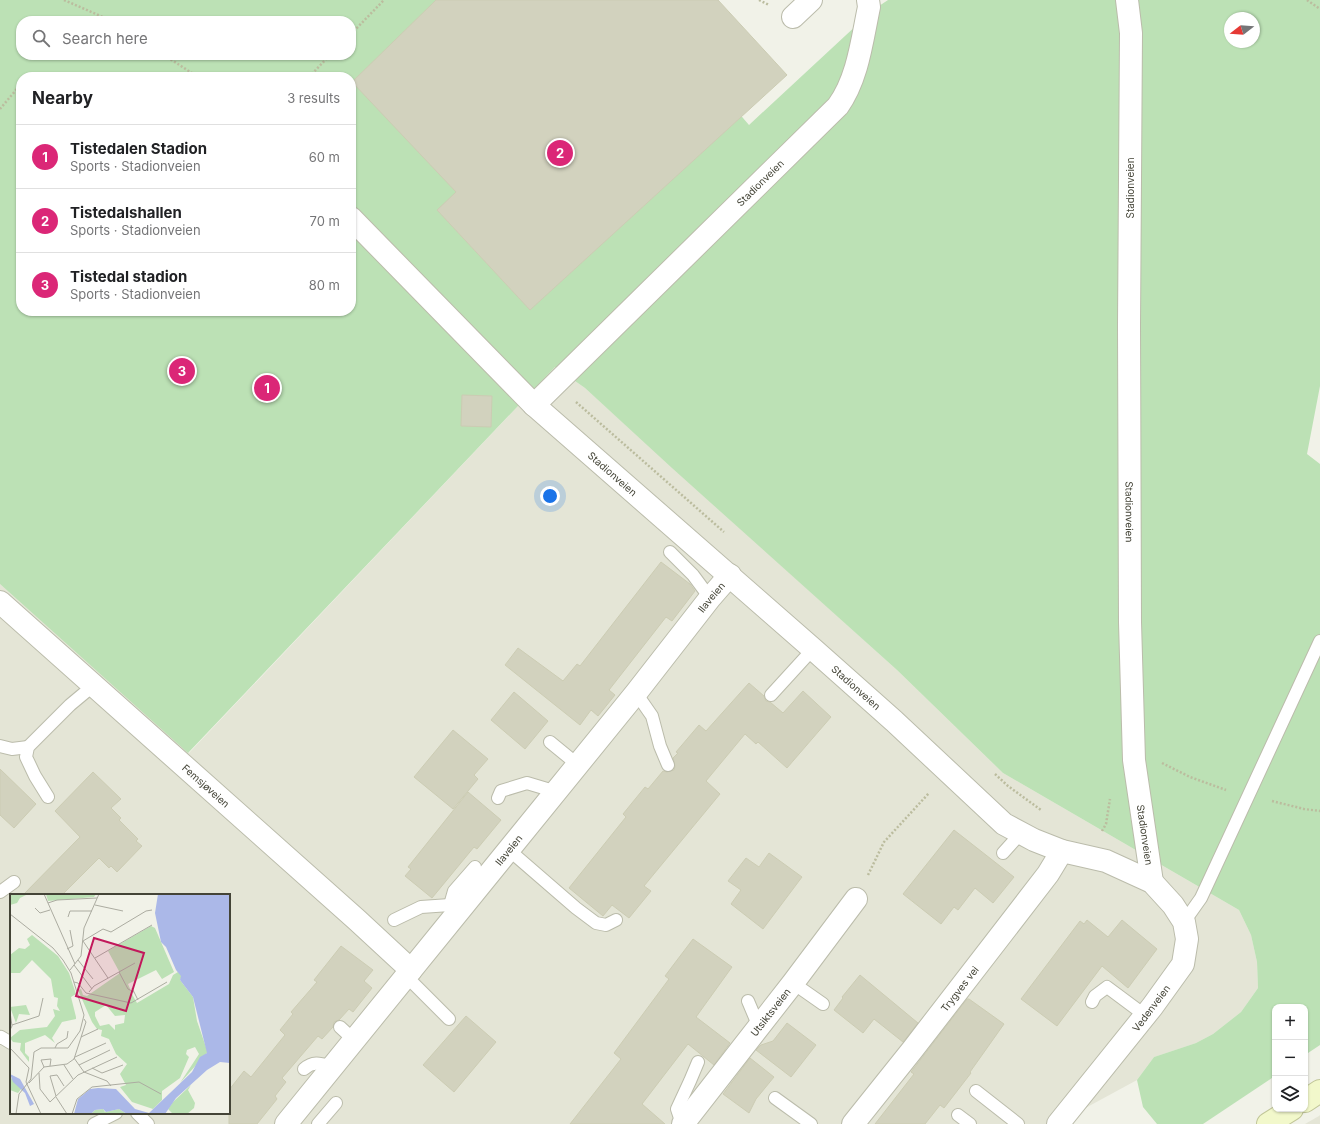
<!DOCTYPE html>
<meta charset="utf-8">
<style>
:root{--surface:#fff;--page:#f6f6f6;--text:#202124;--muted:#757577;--line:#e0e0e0;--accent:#db2777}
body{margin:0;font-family:Inter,sans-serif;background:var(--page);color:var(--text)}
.controls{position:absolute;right:12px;bottom:12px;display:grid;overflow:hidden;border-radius:8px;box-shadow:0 1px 3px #0004}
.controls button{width:36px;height:36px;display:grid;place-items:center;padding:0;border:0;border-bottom:1px solid var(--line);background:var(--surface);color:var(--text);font:20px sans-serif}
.compass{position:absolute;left:1224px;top:12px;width:36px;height:36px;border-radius:50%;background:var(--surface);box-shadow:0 1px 3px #0004;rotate:253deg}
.you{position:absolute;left:550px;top:496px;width:14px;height:14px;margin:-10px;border:3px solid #fff;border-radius:50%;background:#1a73e8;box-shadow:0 0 0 6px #1a73e833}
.badge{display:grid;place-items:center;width:26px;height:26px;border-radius:50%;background:var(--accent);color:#fff;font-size:13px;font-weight:700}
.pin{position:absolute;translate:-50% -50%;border:2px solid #fff;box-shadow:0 1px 4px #0006}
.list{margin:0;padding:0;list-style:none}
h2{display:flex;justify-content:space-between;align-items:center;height:52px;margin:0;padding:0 16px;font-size:17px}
h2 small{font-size:13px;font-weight:400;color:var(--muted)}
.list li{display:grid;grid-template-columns:26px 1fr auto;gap:12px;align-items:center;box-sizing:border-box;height:64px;padding:0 16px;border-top:1px solid var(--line)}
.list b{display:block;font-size:15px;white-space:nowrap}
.list p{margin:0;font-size:13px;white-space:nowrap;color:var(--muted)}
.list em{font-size:13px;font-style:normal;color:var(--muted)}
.icon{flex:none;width:22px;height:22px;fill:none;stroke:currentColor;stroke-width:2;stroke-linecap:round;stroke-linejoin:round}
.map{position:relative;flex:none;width:1320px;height:1124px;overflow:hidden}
.search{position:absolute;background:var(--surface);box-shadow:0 1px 3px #0004;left:16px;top:16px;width:340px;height:44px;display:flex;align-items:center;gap:10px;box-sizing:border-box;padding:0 14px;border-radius:16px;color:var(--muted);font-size:15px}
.panel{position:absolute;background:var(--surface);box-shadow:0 1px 3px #0004;left:16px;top:72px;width:340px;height:244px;border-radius:16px}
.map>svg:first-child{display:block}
.residential{fill:#e4e5d6;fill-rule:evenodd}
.green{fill:#bce1b5;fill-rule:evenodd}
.building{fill:#d2d2be;stroke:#ccccb3}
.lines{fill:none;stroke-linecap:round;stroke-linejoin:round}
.service-casing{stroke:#bbbcab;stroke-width:14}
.minor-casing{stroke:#bbbcab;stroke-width:24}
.secondary-casing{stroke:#c1c698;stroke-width:24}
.path{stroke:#bbbc9e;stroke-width:2.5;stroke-dasharray:2 2;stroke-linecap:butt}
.service{stroke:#fff;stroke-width:12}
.minor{stroke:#fff;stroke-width:22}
.secondary{stroke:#f2f8cb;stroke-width:22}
.labels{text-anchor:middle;stroke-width:3;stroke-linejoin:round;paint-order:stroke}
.street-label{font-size:10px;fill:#444437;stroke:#fff}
.inset-road{fill:none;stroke:#acaca1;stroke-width:1}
.view{fill:#c2185b;fill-opacity:0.15;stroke:#c2185b;stroke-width:2}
.inset-edge{fill:none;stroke:#444437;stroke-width:2}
</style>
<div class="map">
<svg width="1320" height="1124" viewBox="0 0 1320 1124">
<rect width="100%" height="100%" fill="#f1f2e8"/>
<g class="residential">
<path d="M555,367L585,388L897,670L1003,773L1239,910L1251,935L1257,962L1258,988L1241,1012L1213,1034L1196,1043L1154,1057L1137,1080L1056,1124H0V584L189,753ZM11,895H229V1113H11Z"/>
<path d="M1320,1115V1124H1305L1319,1116Z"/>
</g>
<path class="green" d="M0,0H642L749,125L873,10L888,0H1320V386L1307,454L1320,464V1045L1305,1055V1007H1275V1076L1203,1124H1157L1143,1107L1137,1080L1154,1057L1196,1043L1213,1034L1241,1012L1258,988L1257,962L1251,935L1239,910L1003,773L897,670L672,468L585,388L555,367L188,753L0,584ZM1230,18H1254V42H1230ZM21,21H351V55H21ZM21,77H351V311H21Z"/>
<g class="building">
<path d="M436,0H718L787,75L530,310L437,210L456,192L352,82Z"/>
<path d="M462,395L492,396L491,427L461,426Z"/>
<path d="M661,562L690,584L695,591L672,621L666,617L609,690L615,695L598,716L591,710L580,725L505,665L518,648L563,681L577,664L580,666Z"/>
<path d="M749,683L764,696L766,701L770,702L783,713L803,691L831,717L787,768L758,742L756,744L745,734L706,781L720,794L644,886L651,891L629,918L612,905L603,916L569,888L626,817L623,814L645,787L648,789L663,771L667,772L674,770L675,766L673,758L678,753L676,752L699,725L706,731Z"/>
<path d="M514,692L548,721L525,749L491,720Z"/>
<path d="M453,730L488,759L474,775L478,779L453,809L414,777Z"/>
<path d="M0,769L36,804L14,828L0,815Z"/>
<path d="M93,772L121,799L111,808L121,818L119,820L138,839L136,841L142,846L117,872L111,866L109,868L99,858L62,895H23L80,837L55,811Z"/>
<path d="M468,792L501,820L477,849L474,847L432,898L405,876L411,869L408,867Z"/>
<path d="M954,830L1014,877L993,903L975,888L958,910L954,907L941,924L903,894Z"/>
<path d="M769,853L802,877L763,929L731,904L741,890L728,881L746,858L759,867Z"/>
<path d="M1087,920L1108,937L1122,920L1157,949L1128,988L1102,966L1057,1026L1021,999L1080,921L1084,924Z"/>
<path d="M693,939L732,967L696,1017L730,1043L714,1065L688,1044L642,1104L665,1124H570L621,1059L614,1053L669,979L665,976Z"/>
<path d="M341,946L373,970L364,981L372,988L353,1012L349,1009L339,1020L334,1022L333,1027L322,1039L318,1036L282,1078L286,1082L275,1096L277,1099L257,1124H229V1090L244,1071L251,1077L285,1035L280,1030L293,1014L291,1012L317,982L314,980Z"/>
<path d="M860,975L918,1023L903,1042L874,1019L863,1033L834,1010L843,998L842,997Z"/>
<path d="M967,999H969L1004,1024L970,1072L971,1073L944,1108L940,1105L925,1124H875L914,1074L911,1072Z"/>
<path d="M466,1016L496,1042L454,1092L423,1065Z"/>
<path d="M787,1023L816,1045L791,1077L756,1050L761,1045L773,1041Z"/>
<path d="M750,1058L774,1077L756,1099L749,1113L723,1094Z"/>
</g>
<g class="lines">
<defs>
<g id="service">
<path d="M670,552L693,575L710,598"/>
<path d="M636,693L652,716L660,746L668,765"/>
<path d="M771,695L813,649"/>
<path d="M550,742L578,765"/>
<path d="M0,746L12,749L28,747"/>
<path d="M48,797L35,776L26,757L28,747L70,705L94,685"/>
<path d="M498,798L501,791L527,783L557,792"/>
<path d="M509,850L576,908L596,923L606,925L616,920"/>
<path d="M1003,853L1021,833"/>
<path d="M0,892L14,882"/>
<path d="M457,915L450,905L454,891L475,867"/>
<path d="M394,920L421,907L450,905"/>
<path d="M1184,922L1201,898L1320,641"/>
<path d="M406,976L449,1019"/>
<path d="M793,983L823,1004"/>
<path d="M748,1001L759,1027"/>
<path d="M1092,1002L1095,996L1107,987L1146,1016"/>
<path d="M340,1027L354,1040"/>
<path d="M0,1038L1,1037L11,1043"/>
<path d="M304,1069C314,1060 322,1064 334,1067"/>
<path d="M976,1091L1018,1124"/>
<path d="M775,1098L811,1124"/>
<path d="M137,1113L148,1124"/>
<path d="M958,1115L970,1124"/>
<path d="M94,1124L116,1113"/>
<path d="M318,1124L336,1103"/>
<path d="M682,1124L677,1109L690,1081L698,1062"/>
</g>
<g id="minor">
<path id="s1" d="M1127,0L1131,33L1129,326L1130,622L1134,760L1152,882"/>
<path d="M793,17L811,0"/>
<path id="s2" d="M351,218L534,405L813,649L894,721L1004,824L1034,840L1062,851L1106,861L1152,882L1173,905L1184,922L1187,939L1183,964L1152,1007L1058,1124"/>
<path id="s3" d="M534,405L838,106C858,78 862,40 869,7L868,0"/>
<path id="s4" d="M0,602L357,920L411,970"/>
<path id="s5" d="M286,1124L636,693L710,598L730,575"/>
<path id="s6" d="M683,1124L793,983L856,899"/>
<path id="s7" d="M853,1124L913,1049L1048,874L1062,851"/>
</g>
<g id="secondary">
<path d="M1305,1101L1320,1091"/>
<path d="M1268,1124L1292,1109"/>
</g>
</defs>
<use href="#service" class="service-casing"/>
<use href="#minor" class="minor-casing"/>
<use href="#secondary" class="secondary-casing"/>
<g class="path">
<path d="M64,0L112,21"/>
<path d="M759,0L769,5"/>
<path d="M1307,0L1320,9"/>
<path d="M351,34L384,0"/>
<path d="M164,55L198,77"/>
<path d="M35,77L43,74L50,77"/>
<path d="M309,77L330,55"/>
<path d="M0,109L21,84"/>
<path d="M576,402L724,532"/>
<path d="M1162,763L1190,777L1226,790"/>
<path d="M995,774L1008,786L1041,810"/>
<path d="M1272,801L1304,809L1320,811"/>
<path d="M1102,831L1106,824L1110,799"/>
<path d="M868,875L884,842L929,793"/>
</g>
<use href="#service" class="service"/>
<use href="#minor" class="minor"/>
<use href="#secondary" class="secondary"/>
</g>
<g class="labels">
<g class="street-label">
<text dy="4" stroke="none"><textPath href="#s3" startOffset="317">Stadionveien</textPath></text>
<text transform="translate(1130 188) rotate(-90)" y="4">Stadionveien</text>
<text dy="4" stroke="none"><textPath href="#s2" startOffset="366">Stadionveien</textPath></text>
<text dy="4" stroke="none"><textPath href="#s1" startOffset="512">Stadionveien</textPath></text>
<text dy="4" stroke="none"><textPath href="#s5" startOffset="677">Ilaveien</textPath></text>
<text dy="4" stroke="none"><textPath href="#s2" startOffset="690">Stadionveien</textPath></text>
<text dy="4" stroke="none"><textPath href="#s4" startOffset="276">Femsjøveien</textPath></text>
<text dy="4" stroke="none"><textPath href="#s1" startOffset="836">Stadionveien</textPath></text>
<text dy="4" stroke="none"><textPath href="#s5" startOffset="353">Ilaveien</textPath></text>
<text dy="4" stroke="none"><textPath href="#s7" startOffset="172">Trygves vei</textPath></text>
<text transform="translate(1151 1008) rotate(-53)" y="4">Vedenveien</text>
<text dy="4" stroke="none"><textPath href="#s6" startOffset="142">Utsiktsveien</textPath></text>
</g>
</g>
<g transform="translate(10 894)">
<rect width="220" height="220" fill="#f1f2e8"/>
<path d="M0,0H18L10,4L7,9L0,11ZM36,0H86L84,3L38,7ZM141,32L145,34L164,78L152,85L146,76L118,90L123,102L127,109L159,90L163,81L168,78L172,82L170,86L183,103L187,127L197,156V159L170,189L189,160L185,153L177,156L176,160L179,163L170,184L152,197V206L143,215L122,208L110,193L116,191L110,180L117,170L106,160L99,145L91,142L92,136L87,135L82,128L68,96L71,95L73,101L77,102L110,79L98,57ZM96,111L105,122L115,121L114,129L105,131V136L99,130L90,132L85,122V118ZM22,41L48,62L59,79L66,100L61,103L66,123V125L52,128L42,144L45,149L35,141L15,149V159L19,163V168L10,156L11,149L3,148L0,144L10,136L37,133L45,122L43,115L50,117L47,112L48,104L44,103L41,85L22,66L10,79H0V61L9,54L15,55L20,51L17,45ZM16,111L20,121L9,120L6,129L0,113ZM0,183L12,194L8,199L0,196ZM181,191L178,196L185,209L184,214L177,220H163L158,215L163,208ZM93,215L95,218L109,215L117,220H81L85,216Z" fill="#bce1b5" fill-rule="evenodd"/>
<path d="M148,0H220V169L210,168L197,176L166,204L155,220H117L109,215L96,218L93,215L85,216L81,220H64L68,205L80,195L88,194L106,195L125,215L139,219L182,178L190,163L197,159L183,103L170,86L171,82L166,76L156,53L151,48L145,19ZM0,180L10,185L24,210L20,212L15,199L3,188Z" fill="#abb8e8"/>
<path class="inset-road" d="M34,0L65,70M38,9L47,6L87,4M85,11L113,17M25,14L30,19L40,16M0,20L43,54L53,66L61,79L74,121L70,137L58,154H31L24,158L21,185L9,200L6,220M58,23L60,17H82M57,55L63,52L60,36M85,64L142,31M68,66L83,85M64,71L82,95M60,76L71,62L74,34L89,0M109,78L118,95L124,98M98,84L73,47L93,35L101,38L136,17L142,16M64,88L68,89L76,99L121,109L157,88M122,94L128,106M79,98L84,92L125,69M0,118L2,132L0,136M2,131L29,122L33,104M71,143L88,135M0,154L19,174L16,188L31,220M45,154L47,150L57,144L58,137M65,163L96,149M64,164L74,178L97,187L101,192M54,171L63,185M69,171L100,156M34,173L31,166L41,165L40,172M82,174L92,179L113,171M29,179L30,195L40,208L68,181L107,163M19,189L34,173L57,170L64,165L76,128L74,125M46,202L40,182L47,181L54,192M46,203L57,220M62,220L67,205L82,193L129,188L151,200"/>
<path class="view" d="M84,44L134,59L116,117L66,102Z"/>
<rect width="220" height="220" class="inset-edge"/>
</g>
</svg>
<div class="controls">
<button>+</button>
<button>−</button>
<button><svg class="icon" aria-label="layers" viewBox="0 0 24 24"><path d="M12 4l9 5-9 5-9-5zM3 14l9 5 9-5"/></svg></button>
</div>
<svg class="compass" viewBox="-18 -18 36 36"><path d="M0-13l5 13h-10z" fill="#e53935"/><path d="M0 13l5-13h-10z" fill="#757577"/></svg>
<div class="you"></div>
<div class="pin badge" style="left:267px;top:388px">1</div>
<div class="pin badge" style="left:560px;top:153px">2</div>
<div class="pin badge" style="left:182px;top:371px">3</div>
<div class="search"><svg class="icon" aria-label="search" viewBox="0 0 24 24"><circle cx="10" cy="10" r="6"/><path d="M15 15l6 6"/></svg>Search here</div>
<section class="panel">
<h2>Nearby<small>3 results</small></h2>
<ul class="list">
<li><span class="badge">1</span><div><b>Tistedalen Stadion</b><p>Sports · Stadionveien</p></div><em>60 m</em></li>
<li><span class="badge">2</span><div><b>Tistedalshallen</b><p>Sports · Stadionveien</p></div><em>70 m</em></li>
<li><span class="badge">3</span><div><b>Tistedal stadion</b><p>Sports · Stadionveien</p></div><em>80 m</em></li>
</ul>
</section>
</div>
